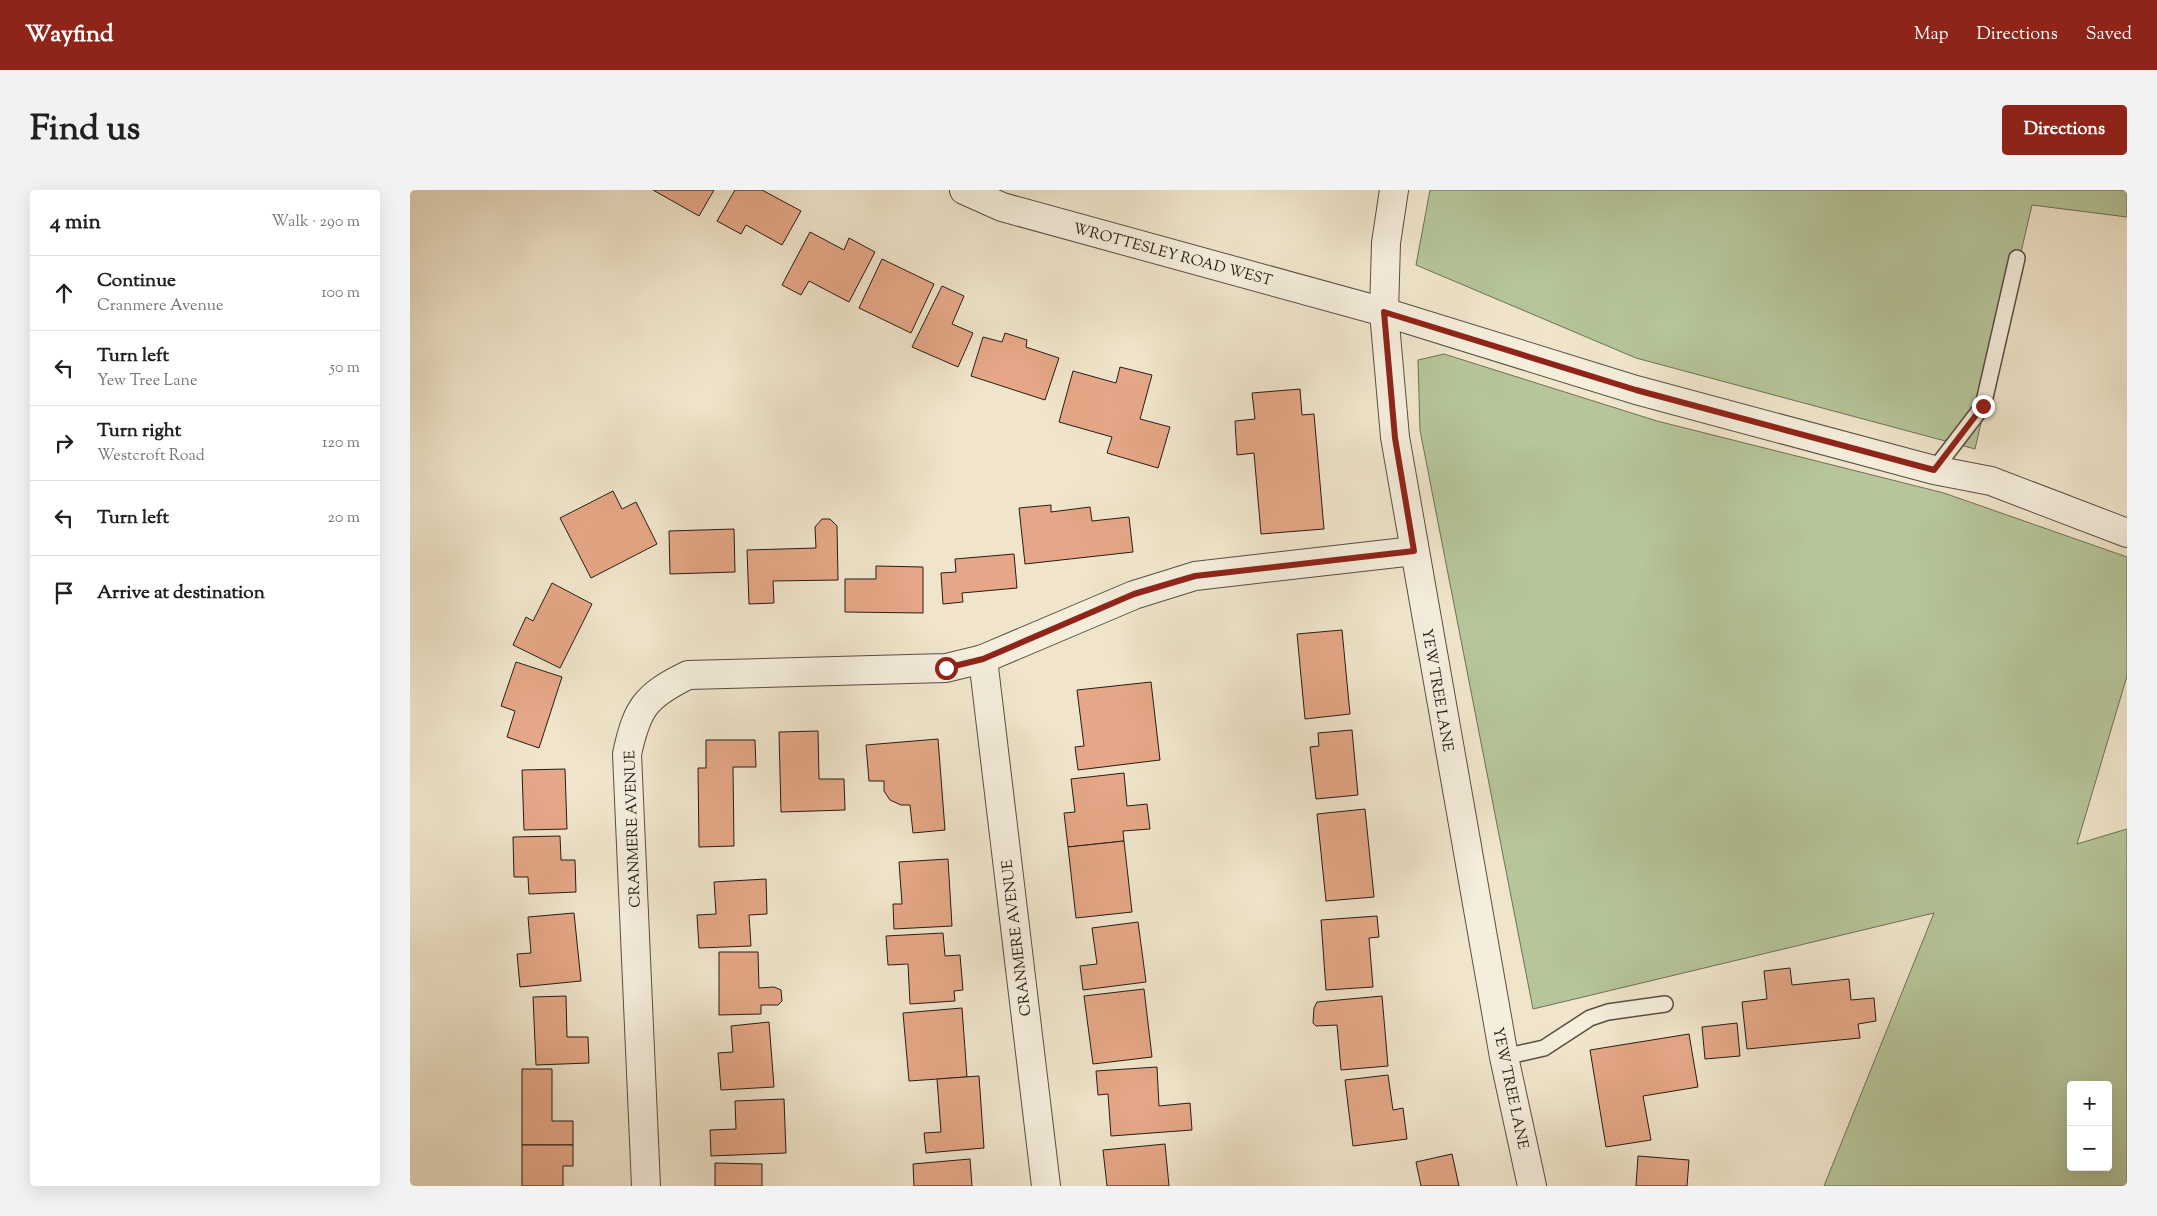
<!DOCTYPE html>
<meta charset="utf-8">
<style>
:root{--surface:#fff;--page:#f2f2f2;--text:#202124;--muted:#757577;--line:#e0e0e0;--accent:#8f2418}
body{margin:0;font-family:"Sorts Mill Goudy",serif;background:var(--page);color:var(--text)}
.controls{position:absolute;right:15px;bottom:15px;display:grid;overflow:hidden;border-radius:5px;box-shadow:0 5px 20px #0002}
.controls button{width:45px;height:45px;display:grid;place-items:center;padding:0;border:0;border-bottom:1px solid var(--line);background:var(--surface);color:var(--text);font:25px sans-serif}
.stop{position:absolute;width:15px;height:15px;margin:-11px;border:4px solid #8f2418;border-radius:50%;background:#fff}
.stop.end{background:#8f2418;border-color:#fff;box-shadow:0 1px 5px #0008}
.list{margin:0;padding:0;list-style:none}
h2{display:flex;justify-content:space-between;align-items:center;height:65px;margin:0;padding:0 20px;font-size:21px}
h2 small{font-size:16px;font-weight:400;color:var(--muted)}
.list li{display:grid;grid-template-columns:32px 1fr auto;gap:15px;align-items:center;box-sizing:border-box;height:75px;padding:0 20px;border-top:1px solid var(--line)}
.list b{display:block;font-size:19px;white-space:nowrap}
.list p{margin:0;font-size:16px;white-space:nowrap;color:var(--muted)}
.list em{font-size:16px;font-style:normal;color:var(--muted)}
.icon{flex:none;width:28px;height:28px;fill:none;stroke:currentColor;stroke-width:2;stroke-linecap:round;stroke-linejoin:round}
.map{position:relative;flex:none;width:1717px;height:996px;overflow:hidden;border-radius:5px}
header{display:flex;align-items:center;gap:30px;box-sizing:border-box;height:70px;padding:0 25px;background:var(--accent);color:#fff}
header strong{font-size:24px}
nav{display:flex;gap:28px;margin-inline-start:auto;font-size:18px}
.intro{display:flex;align-items:center;justify-content:space-between;box-sizing:border-box;height:120px;padding:0 30px}
h1{margin:0;font-size:35px}
.button{padding:12px 22px;border-radius:5px;background:var(--accent);color:#fff;font-size:18px;font-weight:700}
main{display:flex;gap:30px;padding:0 30px}
aside{flex:1;background:var(--surface);border-radius:5px;box-shadow:0 5px 20px #0002}
.map>svg:first-child{display:block}
.green{fill:#b6c59a;stroke:#6e7058;fill-rule:evenodd}
.building{fill:#e5a787;stroke:#261b15}
.lines{fill:none;stroke-linecap:round;stroke-linejoin:round}
.service-casing{stroke:#584e42;stroke-width:18}
.minor-casing{stroke:#584e42;stroke-width:30}
.tertiary-casing{stroke:#584e42;stroke-width:30}
.service{stroke:#f5eedd;stroke-width:15}
.minor{stroke:#f5eedd;stroke-width:28}
.tertiary{stroke:#f5eedd;stroke-width:28}
.route{stroke:#8f2418;stroke-width:6}
.labels{text-anchor:middle;stroke-width:4;stroke-linejoin:round;paint-order:stroke}
.street-label{font-size:15px;fill:#261b15;stroke:#f5eedd}
</style>
<header>
<strong>Wayfind</strong>
<nav><a>Map</a><a>Directions</a><a>Saved</a></nav>
</header>
<div class="intro"><h1>Find us</h1><a class="button">Directions</a></div>
<main>
<aside>
<h2>4 min<small>Walk · 290 m</small></h2>
<ul class="list">
<li><svg class="icon" aria-label="ahead" viewBox="0 0 24 24"><path d="M12 20V5M6 11l6-6 6 6"/></svg><div><b>Continue</b><p>Cranmere Avenue</p></div><em>100 m</em></li>
<li><svg class="icon" aria-label="left" viewBox="0 0 24 24"><path d="M17 20v-9H6M10 6l-5 5 5 5"/></svg><div><b>Turn left</b><p>Yew Tree Lane</p></div><em>50 m</em></li>
<li><svg class="icon" aria-label="right" viewBox="0 0 24 24"><path d="M7 20v-9h11M14 6l5 5-5 5"/></svg><div><b>Turn right</b><p>Westcroft Road</p></div><em>120 m</em></li>
<li><svg class="icon" aria-label="left" viewBox="0 0 24 24"><path d="M17 20v-9H6M10 6l-5 5 5 5"/></svg><div><b>Turn left</b></div><em>20 m</em></li>
<li><svg class="icon" aria-label="arrive" viewBox="0 0 24 24"><path d="M6 21V4h12l-3 4 3 4H6"/></svg><div><b>Arrive at destination</b></div></li>
</ul>
</aside>
<div class="map">
<svg width="1717" height="996" viewBox="0 0 1717 996">
<rect width="100%" height="100%" fill="#f0e5cb"/>
<filter id="stains"><feTurbulence type="fractalNoise" baseFrequency=".004" numOctaves="4"/><feColorMatrix values="0 0 0 0 .2 0 0 0 0 .09 0 0 0 0 .02 0 0 0 .5 -.17"/></filter>
<radialGradient id="worn" r=".72"><stop offset=".6" stop-color="#630" stop-opacity="0"/><stop offset="1" stop-color="#630" stop-opacity=".3"/></radialGradient>
<g class="green">
<path d="M1020,0H1717V27L1622,15L1565,259L1226,168L1006,75Z"/>
<path d="M1034,164L1247,231L1534,303L1717,367V486L1667,654L1717,639V996H1414L1524,723L1123,819L1010,240L1008,170ZM1661,895H1698V977H1661Z"/>
</g>
<g class="building">
<path d="M243,0H304L289,26Z"/>
<path d="M325,0H352L391,21L372,55L336,35L331,44L307,31Z"/>
<path d="M400,42L434,60L439,48L465,62L439,112L399,91L391,105L372,95Z"/>
<path d="M472,69L524,94L501,143L449,118Z"/>
<path d="M532,96L554,106L542,134L563,143L548,177L502,157Z"/>
<path d="M595,143L617,150L616,157L649,168L635,210L561,186L573,147L592,152Z"/>
<path d="M710,177L742,185L730,229L760,237L748,278L697,263L702,247L649,232L663,181L706,193Z"/>
<path d="M890,199L892,225L904,224L914,339L851,344L844,263L827,265L825,231L845,229L842,203Z"/>
<path d="M203,301L212,319L226,312L247,354L181,388L150,328Z"/>
<path d="M641,315V322L680,317L682,331L719,327L723,362L615,374L609,318Z"/>
<path d="M412,329H420L427,336L428,390L363,391L364,413L339,414L337,360L406,358L405,337Z"/>
<path d="M324,339L325,382L260,384L259,341Z"/>
<path d="M604,364L607,398L552,403L553,412L533,414L531,383L546,382L545,369Z"/>
<path d="M466,376L513,377V423L435,422V389H466Z"/>
<path d="M142,393L182,414L150,478L103,455L116,427L123,431Z"/>
<path d="M932,440L940,524L895,529L887,444Z"/>
<path d="M106,472L152,487L129,558L97,547L105,521L91,516Z"/>
<path d="M741,492L750,570L668,580L665,557L674,556L667,500Z"/>
<path d="M942,540L948,605L906,609L900,557L909,556L908,543Z"/>
<path d="M408,541L409,589H434L435,620L371,622L369,542Z"/>
<path d="M528,549L535,640L503,643L500,615H491L480,610L474,601V591H459L456,555Z"/>
<path d="M296,550H345L346,577H323L324,656L289,657L288,578H296Z"/>
<path d="M155,579L157,639L114,640L112,580Z"/>
<path d="M714,583L717,616L737,614L740,639L713,641L714,651L658,657L654,623L665,622L661,589Z"/>
<path d="M955,619L964,707L916,711L907,624Z"/>
<path d="M150,646L151,670H165L166,702L119,704L118,687H104L103,647Z"/>
<path d="M714,651L722,722L666,728L658,657Z"/>
<path d="M538,669L542,736L484,739L483,714H492L489,672Z"/>
<path d="M356,689L357,724L339,725L341,756L289,758L287,725L306,724L304,692Z"/>
<path d="M164,723L171,791L110,797L107,764L121,763L118,727Z"/>
<path d="M967,726L969,747L959,748L963,797L916,800L911,730Z"/>
<path d="M728,732L736,792L673,800L670,776L687,774L682,738Z"/>
<path d="M533,743L535,766L550,765L553,800L544,801L545,811L500,814L498,774L478,775L476,746Z"/>
<path d="M309,762H348L349,798L364,797L371,800L372,811L368,815H351V824L309,825Z"/>
<path d="M1380,778L1382,795L1439,789L1441,810L1464,808L1466,831L1448,834L1450,848L1337,859L1332,812L1357,809L1354,781Z"/>
<path d="M734,799L742,867L683,874L674,806Z"/>
<path d="M156,806L157,847H178L179,873L126,875L123,807Z"/>
<path d="M972,806L978,876L931,880L927,835L906,836L903,833L904,818L907,812Z"/>
<path d="M552,818L557,887L499,891L493,823Z"/>
<path d="M359,832L364,897L311,900L308,863L323,862L321,836Z"/>
<path d="M1327,833L1330,866L1295,869L1292,837Z"/>
<path d="M1279,844L1288,897L1233,906L1241,950L1196,957L1180,860Z"/>
<path d="M747,877L749,916L780,913L782,940L701,946L698,904L688,905L686,881Z"/>
<path d="M112,879H142V931H163V955H112Z"/>
<path d="M978,885L983,920L993,918L997,949L943,956L935,890Z"/>
<path d="M569,886L574,958L516,963L514,943L531,942L527,889Z"/>
<path d="M374,909L376,963L301,966L300,940L326,939L325,911Z"/>
<path d="M755,954L759,996H697L693,960Z"/>
<path d="M112,955H163V976H153V996H112Z"/>
<path d="M1042,964L1049,996H1011L1006,972Z"/>
<path d="M1228,966L1279,970L1277,996H1226Z"/>
<path d="M560,969L562,996H504L503,974Z"/>
<path d="M305,973L352,974V996H305Z"/>
</g>
<g class="lines">
<defs>
<g id="service">
<path d="M1524,280L1573,216L1607,68"/>
<path d="M1094,867L1134,858L1180,828L1198,822L1255,814"/>
</g>
<g id="minor">
<path d="M554,0L592,17L974,122L1226,200L1524,280L1581,291L1717,343"/>
<path d="M573,469L636,996"/>
<path d="M236,996L217,564C227,518 235,506 278,485L536,478L573,469L724,405L785,386L1004,361"/>
</g>
<path id="tertiary" d="M984,0L976,53L974,122L985,247L1094,867L1122,996"/>
</defs>
<use href="#service" class="service-casing"/>
<use href="#minor" class="minor-casing"/>
<use href="#tertiary" class="tertiary-casing"/>
<use href="#service" class="service"/>
<use href="#minor" class="minor"/>
<use href="#tertiary" class="tertiary"/>
</g>
<g class="lines">
<path class="route" d="M536,478L573,469L724,404L785,386L1004,361L985,248L974,122L1226,200L1524,280L1573,216"/>
</g>
<g class="labels">
<g class="street-label">
<text transform="translate(763 64) rotate(15)" y="5">WROTTESLEY ROAD WEST</text>
<text transform="translate(1028 500) rotate(80)" y="5">YEW TREE LANE</text>
<text transform="translate(222 639) rotate(-92)" y="5">CRANMERE AVENUE</text>
<text transform="translate(606 748) rotate(-97)" y="5">CRANMERE AVENUE</text>
<text transform="translate(1101 898) rotate(78)" y="5">YEW TREE LANE</text>
</g>
</g>
<rect width="100%" height="100%" filter="url(#stains)"/>
<rect width="100%" height="100%" fill="url(#worn)"/>
</svg>
<div class="controls">
<button>+</button>
<button>−</button>
</div>
<div class="stop" style="left:536px;top:478px"></div>
<div class="stop end" style="left:1573px;top:216px"></div>
</div>
</main>
